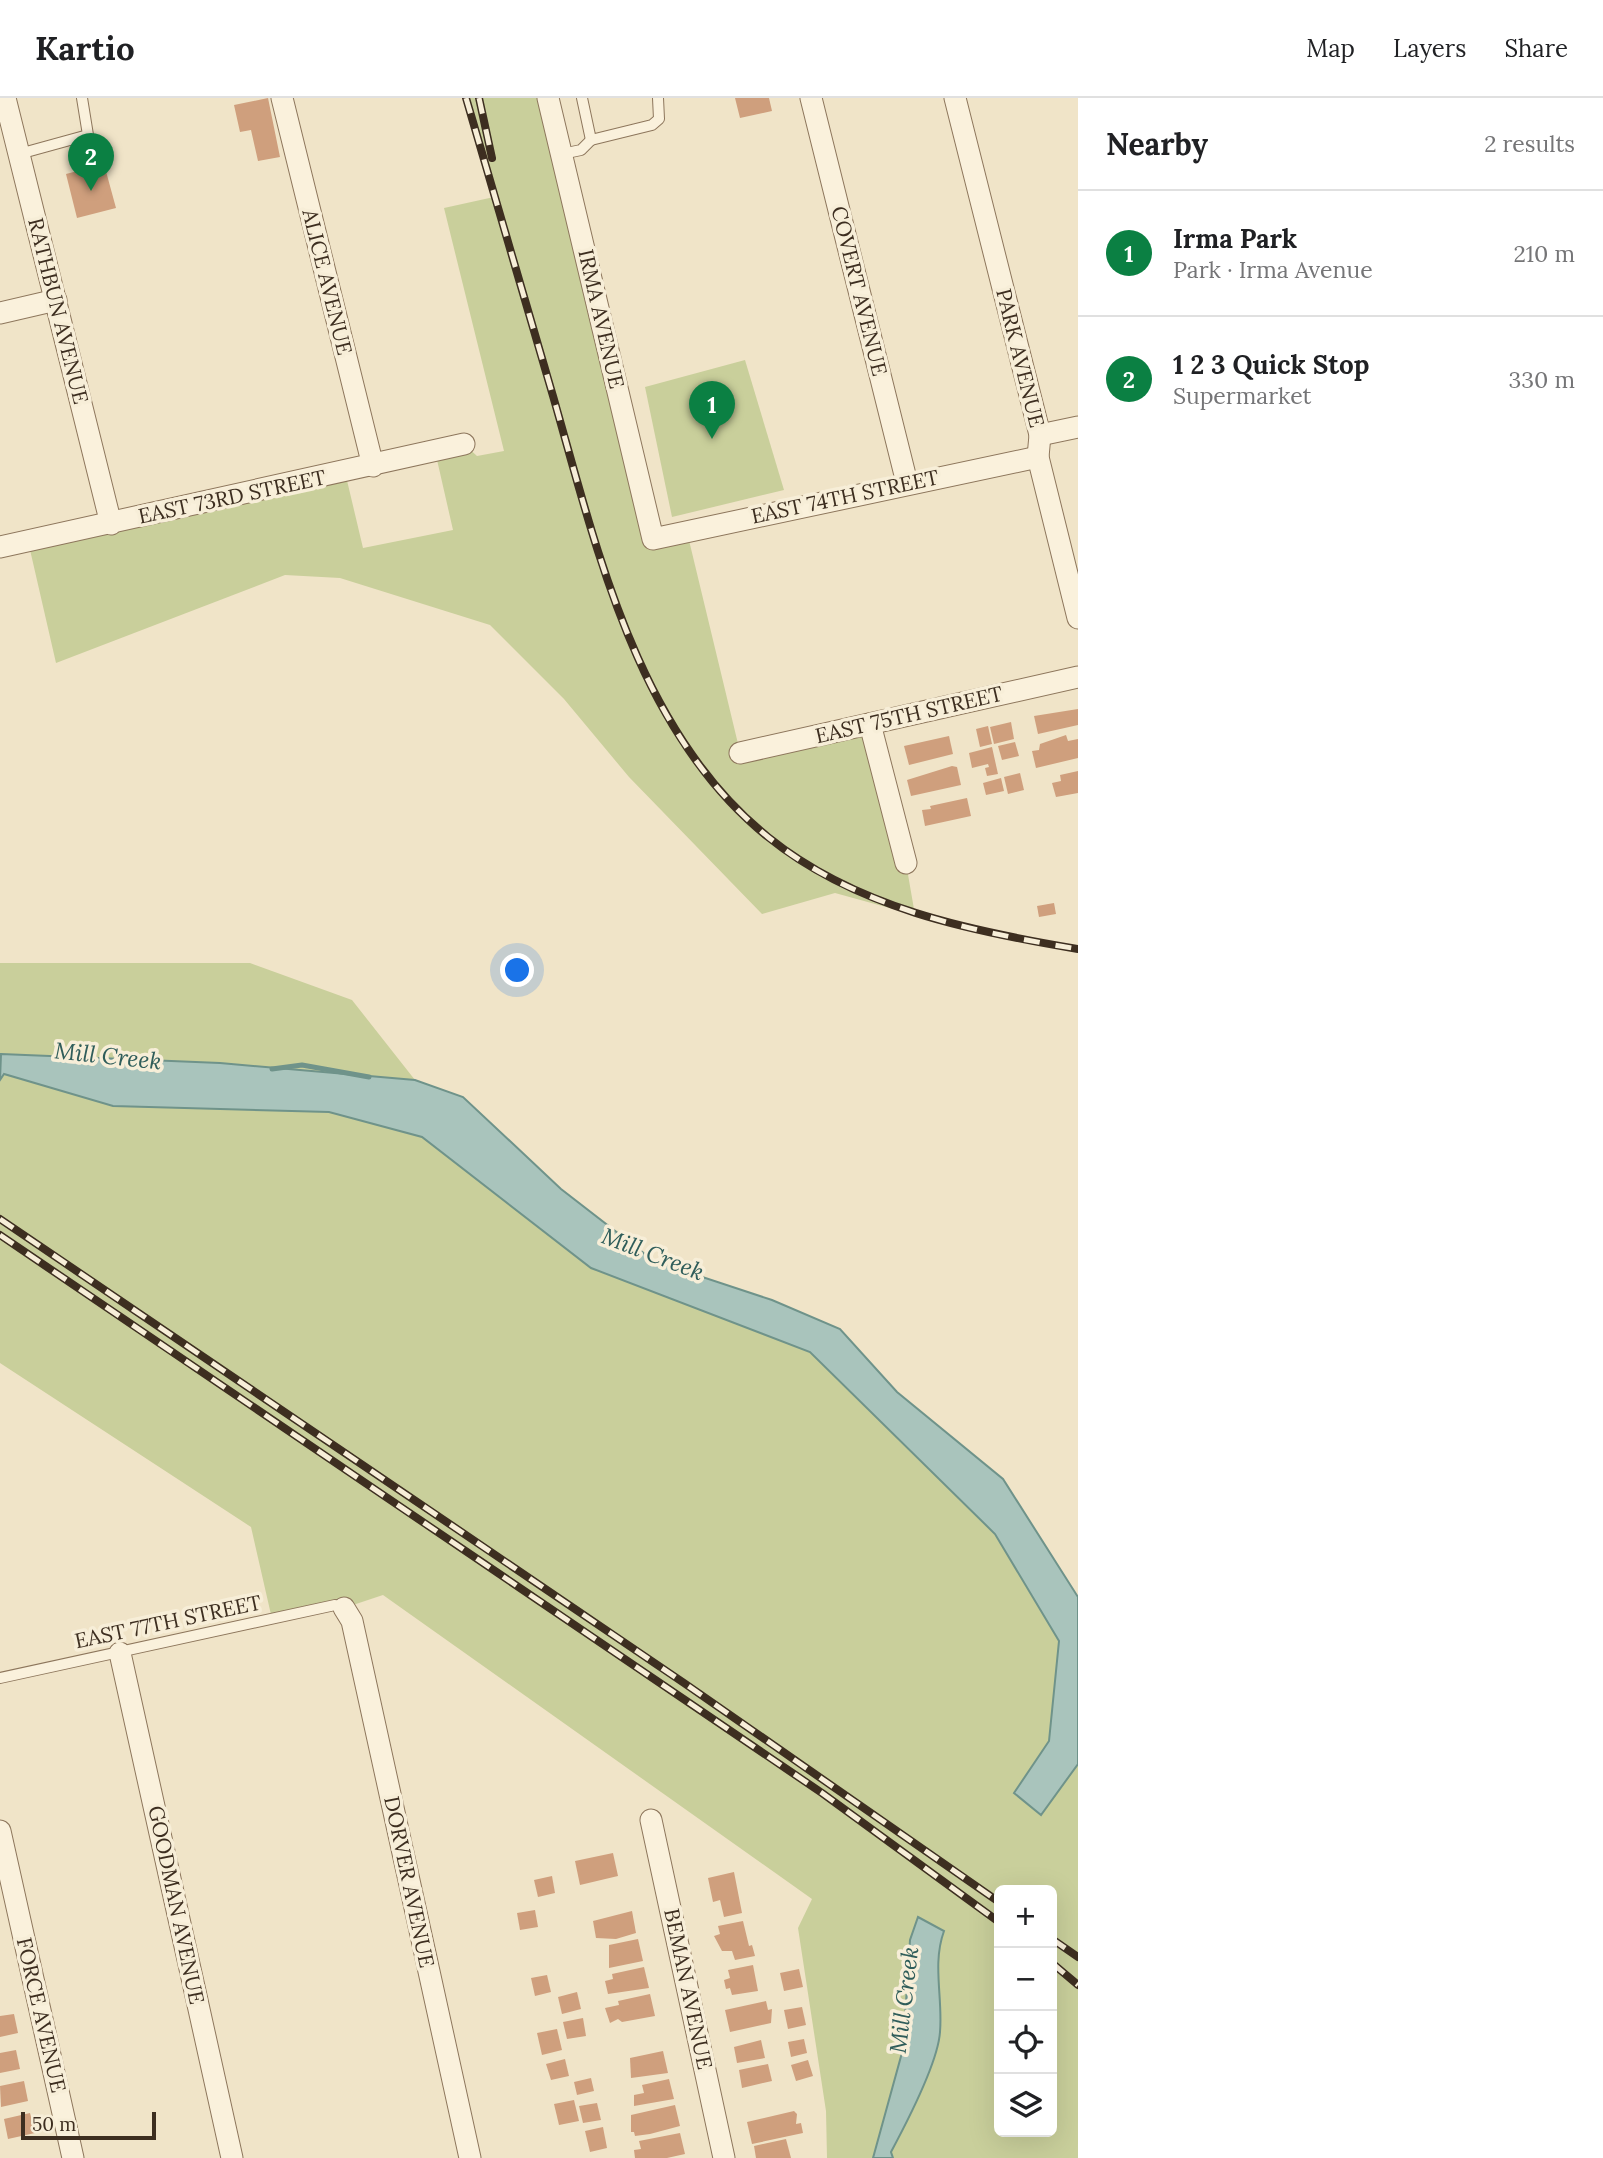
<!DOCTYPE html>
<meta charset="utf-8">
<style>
:root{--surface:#fff;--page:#f2f2f2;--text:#202124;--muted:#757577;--line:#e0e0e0;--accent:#0b8043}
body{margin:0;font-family:Lora,serif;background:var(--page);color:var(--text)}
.controls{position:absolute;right:21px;bottom:21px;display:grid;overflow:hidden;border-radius:10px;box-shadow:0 7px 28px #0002}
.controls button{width:63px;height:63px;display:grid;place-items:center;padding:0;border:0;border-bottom:2px solid var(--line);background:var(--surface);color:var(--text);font:35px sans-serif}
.scale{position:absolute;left:21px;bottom:18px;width:135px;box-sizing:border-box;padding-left:7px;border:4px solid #3d2e20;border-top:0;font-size:19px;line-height:24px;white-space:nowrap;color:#3d2e20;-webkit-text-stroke:5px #f7eed8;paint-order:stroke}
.you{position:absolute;left:518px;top:873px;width:24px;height:24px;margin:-18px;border:5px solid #fff;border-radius:50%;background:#1a73e8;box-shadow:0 0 0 10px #1a73e833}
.badge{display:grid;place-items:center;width:46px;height:46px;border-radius:50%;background:var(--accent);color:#fff;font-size:23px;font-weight:700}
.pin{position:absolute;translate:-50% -58px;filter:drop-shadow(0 2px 4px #0008)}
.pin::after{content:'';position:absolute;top:37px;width:24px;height:21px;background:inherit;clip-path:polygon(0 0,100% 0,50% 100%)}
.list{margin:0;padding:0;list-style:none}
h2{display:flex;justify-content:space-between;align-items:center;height:91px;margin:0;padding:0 28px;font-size:30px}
h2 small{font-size:23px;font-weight:400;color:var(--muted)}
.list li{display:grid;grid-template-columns:46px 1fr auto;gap:21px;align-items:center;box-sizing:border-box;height:126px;padding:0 28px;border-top:2px solid var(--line)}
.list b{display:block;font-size:26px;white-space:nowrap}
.list p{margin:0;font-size:23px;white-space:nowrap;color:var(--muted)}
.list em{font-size:23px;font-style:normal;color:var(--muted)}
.icon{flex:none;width:38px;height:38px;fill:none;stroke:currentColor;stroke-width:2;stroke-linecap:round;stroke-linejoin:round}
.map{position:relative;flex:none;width:1078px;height:2060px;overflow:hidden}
header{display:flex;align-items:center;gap:42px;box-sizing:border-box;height:98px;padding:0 35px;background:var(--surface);border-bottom:2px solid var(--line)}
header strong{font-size:33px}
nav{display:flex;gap:38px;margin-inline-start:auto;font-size:24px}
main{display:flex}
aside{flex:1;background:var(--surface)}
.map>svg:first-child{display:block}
.green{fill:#c9cf9b;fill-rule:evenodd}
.water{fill:#a9c4bc;stroke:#6f938a;stroke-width:2}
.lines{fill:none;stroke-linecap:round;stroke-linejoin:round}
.stream{stroke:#6f938a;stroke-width:5}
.building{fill:#cf9f7d}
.lane-casing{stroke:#8d765c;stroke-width:12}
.street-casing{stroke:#8d765c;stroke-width:23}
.lane{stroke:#faf1dc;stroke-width:10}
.street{stroke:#faf1dc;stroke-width:21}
.rail-casing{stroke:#3d2e20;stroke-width:8}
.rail{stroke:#f7eed8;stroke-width:5;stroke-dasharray:16;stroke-linecap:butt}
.labels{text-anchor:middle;stroke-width:7;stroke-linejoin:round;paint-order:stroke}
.street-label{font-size:21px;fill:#3d2e20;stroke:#f7eed8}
.water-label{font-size:23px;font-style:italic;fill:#2f5d5a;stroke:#f7eed8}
</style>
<header>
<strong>Kartio</strong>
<nav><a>Map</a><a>Layers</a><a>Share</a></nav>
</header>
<main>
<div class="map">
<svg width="1078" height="2060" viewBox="0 0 1078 2060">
<rect width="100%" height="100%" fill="#f0e4c8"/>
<g class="green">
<path d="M466,0H548L653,441L687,434L740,654L870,626L906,765L915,817L835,795L762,816L629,679L564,601L490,527L340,480L285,477L56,565L28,443L345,374L363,450L453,432L435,353L464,346L477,358L504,353L444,110L494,99Z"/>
<path d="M745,262L784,392L672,419L645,289Z"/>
<path d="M0,865H250L352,902L415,982L220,965L0,956Z"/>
<path d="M3,976L113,1008L329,1014L422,1039L591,1170L810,1254L995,1436L1059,1543L1049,1644L1014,1695L1041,1717L1078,1666V2060H893L891,2054C906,2026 938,1964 940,1934C943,1900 932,1866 943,1833L918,1819L910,1842L903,1951L873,2060H827L826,2013L798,1830L812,1801L383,1497L344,1510L272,1521L251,1429L0,1265V982ZM999,1792H1052V2034H999Z"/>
</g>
<g class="water">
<path d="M1,956L220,965L415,982L463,999L561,1091L654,1163L772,1202L840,1231L897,1294L1003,1381L1078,1499V1666L1041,1717L1014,1695L1049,1643L1059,1543L995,1436L810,1254L591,1170L422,1039L329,1014L113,1008L4,976L0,982Z"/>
<path d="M918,1819L944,1833C932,1866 943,1900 940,1934C938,1964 906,2026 891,2054L893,2060H873L903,1951L910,1842Z"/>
</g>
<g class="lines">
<path class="stream" d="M272,971L302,967L369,979"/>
</g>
<g class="building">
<path d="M268,0L280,59L258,63L251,32L240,34L234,7Z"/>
<path d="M735,0H769L772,13L740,20Z"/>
<path d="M104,66L116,110L77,120L66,76Z"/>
<path d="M1078,611V627L1038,636L1034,618Z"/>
<path d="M1011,624L1014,641L994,646L990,629Z"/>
<path d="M988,628L992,646L980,649L976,631Z"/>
<path d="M1066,637L1068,643L1078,641V660L1036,670L1032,653L1039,652L1040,646Z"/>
<path d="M949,638L953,656L909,667L904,648Z"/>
<path d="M1015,644L1019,658L1002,662L998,648Z"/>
<path d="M992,649L998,676L987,678L985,670L989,669L988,666L972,670L969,655Z"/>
<path d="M952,668L957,669L961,687L911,698L907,682Z"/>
<path d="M1078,673V695L1056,699L1052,685L1061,683L1060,677Z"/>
<path d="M1020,675L1024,692L1008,696L1004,679Z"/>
<path d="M1001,680L1004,693L986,697L983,685Z"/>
<path d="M967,700L971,718L925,728L922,712L931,711L930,708Z"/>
<path d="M1054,805L1056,816L1039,819L1037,808Z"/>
<path d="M613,1755L618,1778L580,1787L575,1763Z"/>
<path d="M734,1774L742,1815L724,1819L720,1802L713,1804L708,1780Z"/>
<path d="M552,1778L555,1795L538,1799L534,1782Z"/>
<path d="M535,1812L538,1829L520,1832L517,1815Z"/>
<path d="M632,1813L636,1835L616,1841L596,1840L593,1823Z"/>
<path d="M743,1823L749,1848L752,1847L755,1858L735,1862L732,1853H722L714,1838L720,1836L718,1828Z"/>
<path d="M638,1841L643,1863L609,1870V1847Z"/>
<path d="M753,1867L758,1893L732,1897L730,1890L726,1891L724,1882L730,1880L728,1872Z"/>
<path d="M644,1869L649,1890L608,1896L605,1883L613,1881L612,1876Z"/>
<path d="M799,1871L803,1889L784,1893L780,1875Z"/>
<path d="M547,1877L551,1894L535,1898L531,1880Z"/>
<path d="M577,1894L581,1911L562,1916L558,1899Z"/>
<path d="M650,1896L655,1918L622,1924L618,1921L610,1925L605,1910L619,1907L618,1903Z"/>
<path d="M766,1903L768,1912L772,1911L771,1925L730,1934L725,1912Z"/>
<path d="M802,1909L806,1927L788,1931L784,1912Z"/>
<path d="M14,1916L18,1935L0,1939V1918Z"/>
<path d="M583,1920L586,1938L567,1941L563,1924Z"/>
<path d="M557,1931L562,1952L542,1957L537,1935Z"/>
<path d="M804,1941L807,1955L791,1959L788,1944Z"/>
<path d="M761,1942L765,1960L737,1965L734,1949Z"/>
<path d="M16,1952L20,1971L0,1975V1955Z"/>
<path d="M663,1953L668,1975L631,1980L630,1960Z"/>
<path d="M565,1961L569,1978L551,1982L546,1966Z"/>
<path d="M808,1962L813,1978L796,1983L791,1967Z"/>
<path d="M768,1966L772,1983L742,1990L739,1972Z"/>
<path d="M591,1980L594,1993L577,1997L574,1984Z"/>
<path d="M669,1981L674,2001L634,2008V1997L644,1995L642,1987Z"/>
<path d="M24,1983L28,2003L1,2009L0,1988Z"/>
<path d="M574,2002L579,2023L559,2027L554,2006Z"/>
<path d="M597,2005L601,2022L583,2025L579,2008Z"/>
<path d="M675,2007L680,2028L650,2036L635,2038L634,2034H631V2017Z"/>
<path d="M794,2013L797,2016L796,2026L801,2025L803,2035L752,2046L747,2024Z"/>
<path d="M30,2015L35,2035L8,2041L4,2021Z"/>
<path d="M603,2029L607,2050L590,2054L585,2033Z"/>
<path d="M680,2035L685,2056L667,2060H635L634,2052L641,2051L639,2043Z"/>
<path d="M786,2041L791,2060H756L754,2048Z"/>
</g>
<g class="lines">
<defs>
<g id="lane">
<path d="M582,0L591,42L652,27L659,21L658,0"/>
<path d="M19,56L88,37L82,0"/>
<path d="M562,56L581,52L591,42"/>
<path d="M0,1580L335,1507L344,1510"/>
</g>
<g id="street">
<path d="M5,0L111,426"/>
<path d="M282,0L373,368"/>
<path d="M548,0L653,441L1038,359"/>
<path d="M811,0L907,385"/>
<path d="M955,0L1040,337L1038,359L1078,520"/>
<path d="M0,215L56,202"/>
<path d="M1040,337L1078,329"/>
<path d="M0,449L464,346"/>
<path d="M870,626L906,765"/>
<path d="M740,655L1078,579"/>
<path d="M344,1510L352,1523L470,2060"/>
<path d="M120,1555L232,2060"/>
<path d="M651,1722L724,2060"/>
<path d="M0,1733L73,2060"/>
</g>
</defs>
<use href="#lane" class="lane-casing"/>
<use href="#street" class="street-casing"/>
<use href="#lane" class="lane"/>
<use href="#street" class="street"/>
<defs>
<g id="rail">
<path d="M466,0C495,99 524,199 553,298C597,451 637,634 768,739C856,810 970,833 1078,851"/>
<path d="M479,0L492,60"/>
<path d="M0,1121L684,1585L999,1804"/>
<path d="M0,1137L822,1695L999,1824"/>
<path d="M1052,1841L1078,1859"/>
<path d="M1052,1865L1078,1887"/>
</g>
</defs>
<use href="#rail" class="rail-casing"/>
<use href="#rail" class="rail"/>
</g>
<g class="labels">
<g class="street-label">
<text transform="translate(327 184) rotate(76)" y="7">ALICE AVENUE</text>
<text transform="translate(859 193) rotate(76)" y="7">COVERT AVENUE</text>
<text transform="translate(58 213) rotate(76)" y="7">RATHBUN AVENUE</text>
<text transform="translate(601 221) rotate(77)" y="7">IRMA AVENUE</text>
<text transform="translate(1020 260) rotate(76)" y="7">PARK AVENUE</text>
<text transform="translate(232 399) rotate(-12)" y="7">EAST 73RD STREET</text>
<text transform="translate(845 399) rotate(-12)" y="7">EAST 74TH STREET</text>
<text transform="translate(909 617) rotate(-13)" y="7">EAST 75TH STREET</text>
<text transform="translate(168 1524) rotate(-12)" y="7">EAST 77TH STREET</text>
<text transform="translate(409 1784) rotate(78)" y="7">DORVER AVENUE</text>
<text transform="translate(176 1807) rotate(78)" y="7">GOODMAN AVENUE</text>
<text transform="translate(688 1891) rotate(78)" y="7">BEMAN AVENUE</text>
<text transform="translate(41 1917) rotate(77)" y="7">FORCE AVENUE</text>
</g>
<g class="water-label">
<text transform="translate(108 958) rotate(6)" y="8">Mill Creek</text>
<text transform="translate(653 1156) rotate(21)" y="8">Mill Creek</text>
<text transform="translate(904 1902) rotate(-83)" y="8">Mill Creek</text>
</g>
</g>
</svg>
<div class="controls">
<button>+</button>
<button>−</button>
<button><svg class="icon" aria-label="locate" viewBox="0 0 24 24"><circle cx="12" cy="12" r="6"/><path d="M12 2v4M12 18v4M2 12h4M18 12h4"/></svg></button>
<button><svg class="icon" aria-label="layers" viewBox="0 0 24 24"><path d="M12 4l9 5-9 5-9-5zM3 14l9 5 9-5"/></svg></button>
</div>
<div class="scale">50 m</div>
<div class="you"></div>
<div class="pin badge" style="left:712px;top:341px">1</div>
<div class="pin badge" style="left:91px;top:93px">2</div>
</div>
<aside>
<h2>Nearby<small>2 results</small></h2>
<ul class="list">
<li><span class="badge">1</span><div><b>Irma Park</b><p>Park · Irma Avenue</p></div><em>210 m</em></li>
<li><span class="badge">2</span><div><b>1 2 3 Quick Stop</b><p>Supermarket</p></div><em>330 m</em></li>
</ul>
</aside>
</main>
